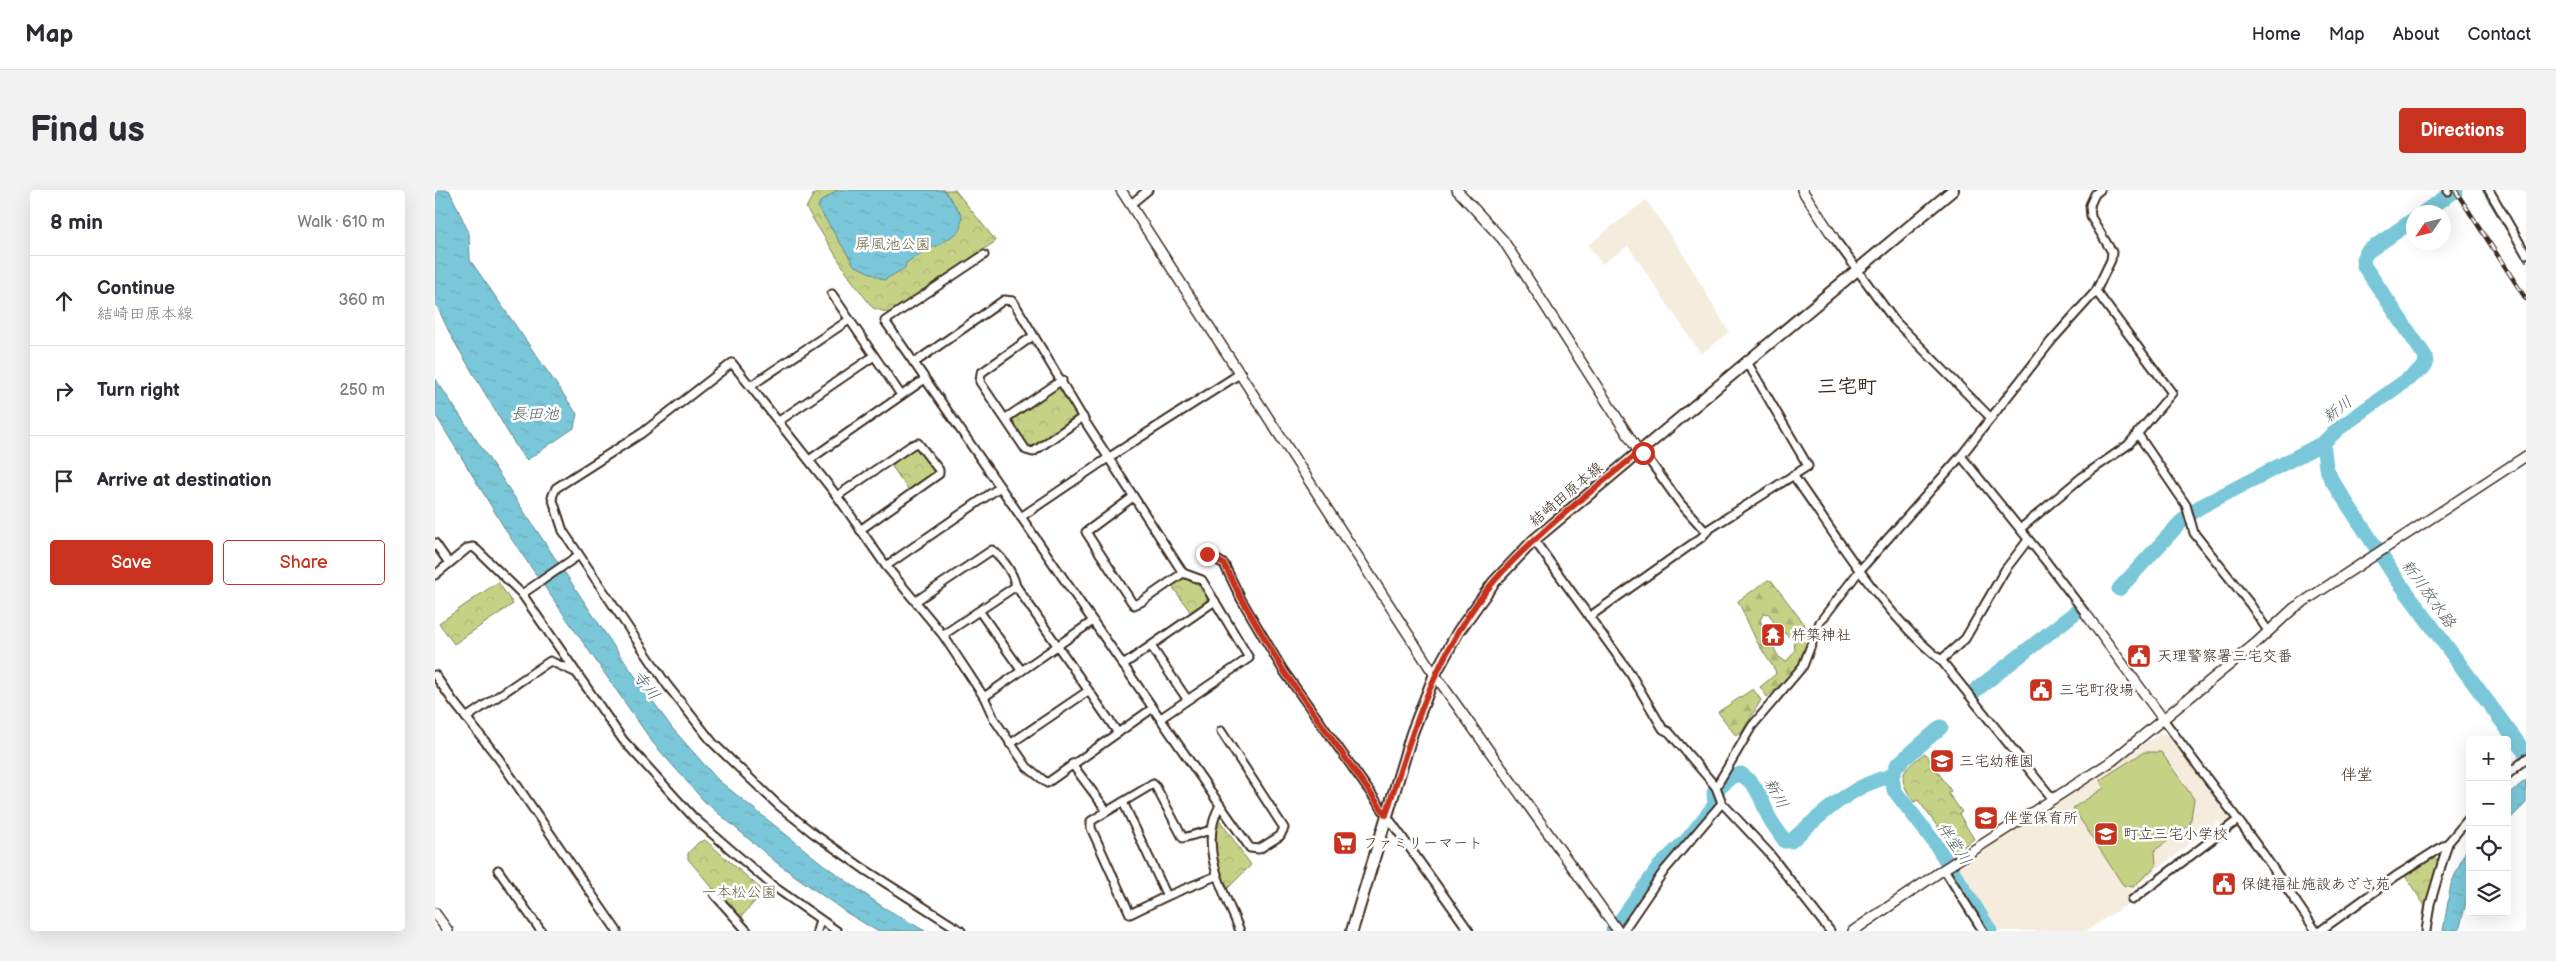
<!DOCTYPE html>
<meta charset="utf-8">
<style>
:root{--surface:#fff;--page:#f2f2f3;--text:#2b2b33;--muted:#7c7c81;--line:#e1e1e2;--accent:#c8321e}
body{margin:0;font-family:"Balsamiq Sans","Klee One",sans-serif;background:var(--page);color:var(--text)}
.controls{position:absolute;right:15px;bottom:15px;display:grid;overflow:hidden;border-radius:5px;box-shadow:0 5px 20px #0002}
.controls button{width:45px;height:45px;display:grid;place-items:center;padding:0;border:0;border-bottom:1px solid var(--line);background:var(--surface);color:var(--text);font:25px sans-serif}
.compass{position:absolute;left:1971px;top:15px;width:45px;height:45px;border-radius:50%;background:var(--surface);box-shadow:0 5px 20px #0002;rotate:235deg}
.stop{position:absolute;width:15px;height:15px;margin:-11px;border:4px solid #c8321e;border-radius:50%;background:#fff}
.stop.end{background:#c8321e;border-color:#fff;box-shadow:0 1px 5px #0008}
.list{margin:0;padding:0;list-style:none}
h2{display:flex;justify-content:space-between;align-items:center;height:65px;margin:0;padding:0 20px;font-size:21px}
h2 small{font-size:16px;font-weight:400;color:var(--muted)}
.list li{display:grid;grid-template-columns:32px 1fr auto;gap:15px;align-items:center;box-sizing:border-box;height:90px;padding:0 20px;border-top:1px solid var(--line)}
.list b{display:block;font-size:19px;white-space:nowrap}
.list p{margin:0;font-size:16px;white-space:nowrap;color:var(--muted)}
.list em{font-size:16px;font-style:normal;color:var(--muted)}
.actions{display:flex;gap:10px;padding:15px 20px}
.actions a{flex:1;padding:11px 0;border:1px solid var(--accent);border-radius:5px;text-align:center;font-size:18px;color:var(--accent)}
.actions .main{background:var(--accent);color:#fff}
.icon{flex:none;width:28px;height:28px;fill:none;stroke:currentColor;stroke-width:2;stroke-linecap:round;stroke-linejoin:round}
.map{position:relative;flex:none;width:2091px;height:741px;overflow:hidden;border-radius:5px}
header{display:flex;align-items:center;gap:30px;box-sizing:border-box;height:70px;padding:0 25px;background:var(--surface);border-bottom:1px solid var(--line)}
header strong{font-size:24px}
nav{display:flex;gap:28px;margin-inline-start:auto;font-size:18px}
.intro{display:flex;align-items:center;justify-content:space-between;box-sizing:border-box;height:120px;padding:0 30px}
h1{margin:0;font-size:35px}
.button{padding:12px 22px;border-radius:5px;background:var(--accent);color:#fff;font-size:18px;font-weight:700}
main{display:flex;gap:30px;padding:0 30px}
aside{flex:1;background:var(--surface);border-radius:5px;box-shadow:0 5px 20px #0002}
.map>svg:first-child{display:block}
.built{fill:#f5ecde}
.forest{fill:url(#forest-firs);stroke:#807e52;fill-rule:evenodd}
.park{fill:url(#park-crowns);stroke:#807e52}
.pitch{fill:#c5d286;stroke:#807e52}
.water{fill:url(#water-ripples);stroke:#61888e}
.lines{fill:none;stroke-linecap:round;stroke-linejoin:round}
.stream{stroke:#61888e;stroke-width:2.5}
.river{stroke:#7ac7d9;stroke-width:15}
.minor-casing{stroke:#3b2a1e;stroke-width:11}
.tertiary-casing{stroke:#3b2a1e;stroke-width:12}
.secondary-casing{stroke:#3b2a1e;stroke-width:14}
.minor{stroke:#fff;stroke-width:7}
.tertiary{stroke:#fff;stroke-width:9}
.secondary{stroke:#fff;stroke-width:10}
.rail-casing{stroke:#3b2a1e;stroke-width:4.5}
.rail{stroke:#fff;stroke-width:2.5;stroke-dasharray:8;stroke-linecap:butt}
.route{stroke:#c8321e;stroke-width:6}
.labels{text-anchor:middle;stroke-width:5;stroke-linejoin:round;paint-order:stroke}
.park-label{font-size:15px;fill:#645c3d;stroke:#fff}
.street-label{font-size:15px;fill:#3b2a1e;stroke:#fff}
.poi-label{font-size:15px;fill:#3b2a1e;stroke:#fff;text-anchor:start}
.water-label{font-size:16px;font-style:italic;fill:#51615f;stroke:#fff}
.neighbourhood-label{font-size:16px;fill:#3b2a1e;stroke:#fff}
.district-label{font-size:20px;font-weight:bold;fill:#3b2a1e;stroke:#fff}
</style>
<header>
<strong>Map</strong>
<nav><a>Home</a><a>Map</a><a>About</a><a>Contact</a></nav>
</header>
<div class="intro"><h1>Find us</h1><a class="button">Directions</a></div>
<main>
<aside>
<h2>8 min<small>Walk · 610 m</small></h2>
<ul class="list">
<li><svg class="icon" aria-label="ahead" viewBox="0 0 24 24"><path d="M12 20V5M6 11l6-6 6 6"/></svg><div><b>Continue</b><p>結崎田原本線</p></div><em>360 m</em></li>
<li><svg class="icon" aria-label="right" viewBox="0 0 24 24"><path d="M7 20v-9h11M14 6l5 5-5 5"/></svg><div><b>Turn right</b></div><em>250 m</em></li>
<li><svg class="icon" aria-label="arrive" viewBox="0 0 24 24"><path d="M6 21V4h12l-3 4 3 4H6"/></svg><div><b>Arrive at destination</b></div></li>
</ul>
<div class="actions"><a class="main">Save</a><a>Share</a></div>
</aside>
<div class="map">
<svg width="2091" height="741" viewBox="0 0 2091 741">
<defs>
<pattern id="forest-firs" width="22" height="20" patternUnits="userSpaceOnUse" patternTransform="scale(1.25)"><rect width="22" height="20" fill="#c5d286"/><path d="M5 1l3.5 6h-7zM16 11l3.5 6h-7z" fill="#aab473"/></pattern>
<pattern id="park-crowns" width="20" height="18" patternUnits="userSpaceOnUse" patternTransform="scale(1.25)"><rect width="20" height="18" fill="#c5d286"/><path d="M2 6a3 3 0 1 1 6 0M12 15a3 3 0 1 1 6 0" fill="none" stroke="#aab473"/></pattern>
<pattern id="water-ripples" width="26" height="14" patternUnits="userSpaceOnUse" patternTransform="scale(1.25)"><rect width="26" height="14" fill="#7ac7d9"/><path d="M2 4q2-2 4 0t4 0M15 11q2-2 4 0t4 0" fill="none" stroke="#6aabba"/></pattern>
</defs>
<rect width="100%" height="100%" fill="#fff"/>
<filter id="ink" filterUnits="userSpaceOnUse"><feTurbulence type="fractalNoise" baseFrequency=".02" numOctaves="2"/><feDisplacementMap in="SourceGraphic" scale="10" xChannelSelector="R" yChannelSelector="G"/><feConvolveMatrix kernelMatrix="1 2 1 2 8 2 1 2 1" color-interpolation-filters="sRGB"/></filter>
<g filter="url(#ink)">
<g class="built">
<path d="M1211,10L1245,59L1294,142L1266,164L1193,56L1167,74L1153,55Z"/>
<path d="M1726,543L1733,544L1795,629L1788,635L1783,631L1695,701L1694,713L1651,741H1563L1523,677Z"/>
</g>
<g class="forest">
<path d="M1333,390L1337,391C1343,400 1371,435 1373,441C1380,466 1348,492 1332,507L1325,497L1341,484L1340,480L1322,452L1303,411ZM1329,423L1334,424L1341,436L1359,451L1360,461L1351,472L1343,466L1325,430Z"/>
<path d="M1318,499L1326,510L1307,542L1301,546L1283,522Z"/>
</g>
<g class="park">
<path d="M385,0H520L561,51L454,123L438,118L415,88L371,18L378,5Z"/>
<path d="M625,195L642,223V227L599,256L593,255L577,231L578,226Z"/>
<path d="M479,259H485L501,281L475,302L456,275Z"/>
<path d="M750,387L765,393L773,405L770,414L756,423L737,396Z"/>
<path d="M63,392L78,414L19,454L4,433Z"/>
<path d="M1490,563L1516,601L1513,603L1527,622L1524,624L1539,649L1521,662L1483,610L1479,612C1460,585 1467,581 1490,563Z"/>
<path d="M783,628L816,675L792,699C778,682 775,648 783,628Z"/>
<path d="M270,650L326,699L327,703L307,726L309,735L253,669V663L264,652Z"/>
<path d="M1997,667L2003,671L1990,716L1970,686Z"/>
</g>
<path class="pitch" d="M1709,562H1726L1759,609L1755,635L1720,660L1721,676L1698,697L1688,695L1638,618L1669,598L1665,590Z"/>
<g class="water">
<path d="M0,0H14L34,43L35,70L142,224L139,238L92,270L84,261L16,146L0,112Z"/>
<path d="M403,0H509L527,25L525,41L502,56L494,58L471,73L470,78L449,90L419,75L383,17L385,12Z"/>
<path d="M0,188L180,458L237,538L283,590L389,675L448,717L490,741H442L412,723L342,673L269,611L218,553L75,347L0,224Z"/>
<path d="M2091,590V613L2072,632V605Z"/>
<path d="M2035,651V696L2024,741H2008L2016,694Z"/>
</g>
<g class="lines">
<path class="stream" d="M2048,0L2091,71"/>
<g class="river">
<path d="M1989,22L2021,0"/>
<path d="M1888,253L1891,277L1896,289L1959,385L2091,564"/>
<path d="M1684,399L1745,333L1763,318L1888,253L1903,239L1987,179L1991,174L1990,166L1929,76L1928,69L1932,62L1978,30"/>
<path d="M1537,503L1641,422"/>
<path d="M1457,586L1459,600L1500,653L1555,741"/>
<path d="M1457,586L1462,575L1506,537"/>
<path d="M1178,741L1225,676L1253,649L1280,615L1279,603L1296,587L1306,584C1322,595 1325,606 1332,623C1336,633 1344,642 1350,651H1356C1386,625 1417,594 1457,586"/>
</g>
<defs>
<g id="minor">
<path d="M2013,0V1"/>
<path d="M2054,0L2091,64"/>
<path d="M696,14L713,0"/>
<path d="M1399,48L1459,130L1556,228"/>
<path d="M549,65L450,131L586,327"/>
<path d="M397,104L466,205"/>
<path d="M598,146L546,183L545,192L591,260L598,262L648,227"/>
<path d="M479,173L569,110L578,111L651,233L748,383"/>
<path d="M317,195L414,130"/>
<path d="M571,228L627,190"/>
<path d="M344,231L439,166"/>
<path d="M1702,243L1751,315L1759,343L1815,414L1833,441"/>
<path d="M1204,262L1209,263L1245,313L1271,342"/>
<path d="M1526,266L1610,370L1651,424"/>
<path d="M374,270L490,189"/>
<path d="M1358,285C1402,347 1447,423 1506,470L1617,608"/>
<path d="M402,306L477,255L483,253L504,280V284L425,340"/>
<path d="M698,307L651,342L696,411L699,415L706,412L748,383L767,390L814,468L726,528"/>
<path d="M1585,339L1647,287L1693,255L1737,203L1661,101"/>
<path d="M1099,350L1195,483L1228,539L1234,542L1281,597L1287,613L1333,662L1395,741"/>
<path d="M0,353L14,373"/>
<path d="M772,364L789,374L806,409L848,480L1034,741"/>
<path d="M451,376L565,297"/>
<path d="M0,385L33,358L38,357L42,360L87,404L188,550L259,628L338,696L402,741"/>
<path d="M87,404L144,365"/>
<path d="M481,411L557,360C568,368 578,383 581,396L683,543"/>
<path d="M545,422L586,480"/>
<path d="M1154,427L1267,347L1274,339L1373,276L1312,172"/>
<path d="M508,445L581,396"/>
<path d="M716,456L752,509"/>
<path d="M1506,470L1530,449L1570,380L1593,350"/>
<path d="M688,475L780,411"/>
<path d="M0,485L18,511L64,569L182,741"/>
<path d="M549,507L658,431"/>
<path d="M31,528L115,471L142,483"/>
<path d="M1728,529L1829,665L1881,741"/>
<path d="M575,554L653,501"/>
<path d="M637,574L672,621"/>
<path d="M2072,585L2091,569"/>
<path d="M1281,597L1317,536L1368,476L1385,432L1425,380L1526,266L1617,150L1661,101L1676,70L1677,62L1656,27L1655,15L1660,4L1665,0"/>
<path d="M688,612L732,706"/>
<path d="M785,615L815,658L824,659L845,646L849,638L786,541"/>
<path d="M776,640L748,648L721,597L718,594L656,631V638L695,724L732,706L781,686"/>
<path d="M1509,679L1548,741"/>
<path d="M63,680L106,741"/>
<path d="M279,704L312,741"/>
<path d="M1697,710L1803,630"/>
<path d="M382,741L385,730"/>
<path d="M526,741L429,679L378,643L343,615L278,553L232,495L128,341L117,307L121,298L207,243L297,173L402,306L451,376L508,445L549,507L559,529L592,577L612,593L718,518"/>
<path d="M805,741C789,701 762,658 785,615L586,327L673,268L806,183"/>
<path d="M1188,741L1229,681L1287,613"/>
<path d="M1885,741L1961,686L2013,653"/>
<path d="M1991,741L1995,714L2013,653L2035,627"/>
</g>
<g id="tertiary">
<path d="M686,0L995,478L1183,741"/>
<path d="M1022,0L1068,50L1204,262"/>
<path d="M1367,0L1399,48"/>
<path d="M1651,424L1728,529"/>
<path d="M0,723L13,741"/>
<path d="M1418,741L1509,679L1677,571L1821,453L1859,418L2091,266"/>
</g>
<path id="secondary" d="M917,741L977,543L1000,484L1023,442L1059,392L1099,350L1518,0"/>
</defs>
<use href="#minor" class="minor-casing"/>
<use href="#tertiary" class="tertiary-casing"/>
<use href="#secondary" class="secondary-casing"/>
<use href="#minor" class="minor"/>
<use href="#tertiary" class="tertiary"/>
<use href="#secondary" class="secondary"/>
<defs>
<path id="rail" d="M2020,0L2091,109"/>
</defs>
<use href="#rail" class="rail-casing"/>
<use href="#rail" class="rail"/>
</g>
</g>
<g class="lines" filter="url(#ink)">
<path class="route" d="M772,364L789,374L806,408L848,480L951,625C977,542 1002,458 1060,390C1102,342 1155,303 1204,262L1208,263"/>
</g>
<defs>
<symbol id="temple-square" viewBox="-11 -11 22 22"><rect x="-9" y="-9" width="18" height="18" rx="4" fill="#c8321e" stroke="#fff"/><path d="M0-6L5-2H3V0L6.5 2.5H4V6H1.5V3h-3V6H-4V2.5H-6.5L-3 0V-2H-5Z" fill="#fff"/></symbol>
<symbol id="civic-square" viewBox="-11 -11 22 22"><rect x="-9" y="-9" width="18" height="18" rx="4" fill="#c8321e" stroke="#fff"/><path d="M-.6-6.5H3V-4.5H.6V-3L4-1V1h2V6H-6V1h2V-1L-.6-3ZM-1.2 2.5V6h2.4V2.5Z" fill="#fff"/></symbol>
<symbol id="school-square" viewBox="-11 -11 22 22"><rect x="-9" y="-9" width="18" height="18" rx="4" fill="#c8321e" stroke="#fff"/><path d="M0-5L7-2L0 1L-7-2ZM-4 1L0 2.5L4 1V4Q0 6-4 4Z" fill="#fff"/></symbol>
<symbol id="supermarket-square" viewBox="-11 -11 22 22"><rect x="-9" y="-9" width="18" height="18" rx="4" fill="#c8321e" stroke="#fff"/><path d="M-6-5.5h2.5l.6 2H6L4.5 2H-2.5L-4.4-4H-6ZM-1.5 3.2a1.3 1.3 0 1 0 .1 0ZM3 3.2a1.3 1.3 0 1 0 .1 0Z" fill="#fff"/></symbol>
</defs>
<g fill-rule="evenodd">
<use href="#temple-square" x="1324" y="431" width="28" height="28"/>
<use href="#civic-square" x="1690" y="452" width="28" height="28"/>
<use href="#civic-square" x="1592" y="486" width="28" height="28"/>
<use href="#school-square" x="1493" y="557" width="28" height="28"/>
<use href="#school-square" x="1537" y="614" width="28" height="28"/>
<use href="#school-square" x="1657" y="630" width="28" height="28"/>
<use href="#supermarket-square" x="896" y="639" width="28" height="28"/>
<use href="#civic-square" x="1775" y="680" width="28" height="28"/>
</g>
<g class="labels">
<g class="park-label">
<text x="458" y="59">屏風池公園</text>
<text x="304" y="707">一本松公園</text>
</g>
<g class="street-label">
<text transform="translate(1131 304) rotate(-40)" y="5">結崎田原本線</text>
</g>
<g class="poi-label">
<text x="1356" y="450">杵築神社</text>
<text x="1722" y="471">天理警察署三宅交番</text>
<text x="1624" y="505">三宅町役場</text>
<text x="1524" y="576">三宅幼稚園</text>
<text x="1568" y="633">伴堂保育所</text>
<text x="1688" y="649">町立三宅小学校</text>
<text x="928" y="658">ファミリーマート</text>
<text x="1806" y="699">保健福祉施設あざさ苑</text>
</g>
<g class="water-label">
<text transform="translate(1902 219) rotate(-38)" y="6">新川</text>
<text x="100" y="229">長田池</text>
<text transform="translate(1994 403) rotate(54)" y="6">新川放水路</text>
<text transform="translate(212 495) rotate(53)" y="6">寺川</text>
<text transform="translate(1342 603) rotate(62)" y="6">新川</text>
<text transform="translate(1520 653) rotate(56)" y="6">伴堂川</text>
</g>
<g class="neighbourhood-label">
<text x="1922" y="590">伴堂</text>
</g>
<g class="district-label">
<text x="1412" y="203">三宅町</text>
</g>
</g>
</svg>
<div class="controls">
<button>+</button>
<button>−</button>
<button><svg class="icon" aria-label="locate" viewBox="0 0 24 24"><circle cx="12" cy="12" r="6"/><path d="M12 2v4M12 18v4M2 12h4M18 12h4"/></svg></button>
<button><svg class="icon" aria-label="layers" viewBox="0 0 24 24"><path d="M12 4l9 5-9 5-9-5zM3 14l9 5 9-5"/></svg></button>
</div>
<svg class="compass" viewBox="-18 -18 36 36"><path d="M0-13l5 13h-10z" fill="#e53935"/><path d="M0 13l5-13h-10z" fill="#7c7c81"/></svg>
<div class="stop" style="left:1208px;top:263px"></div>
<div class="stop end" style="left:772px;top:364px"></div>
</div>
</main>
